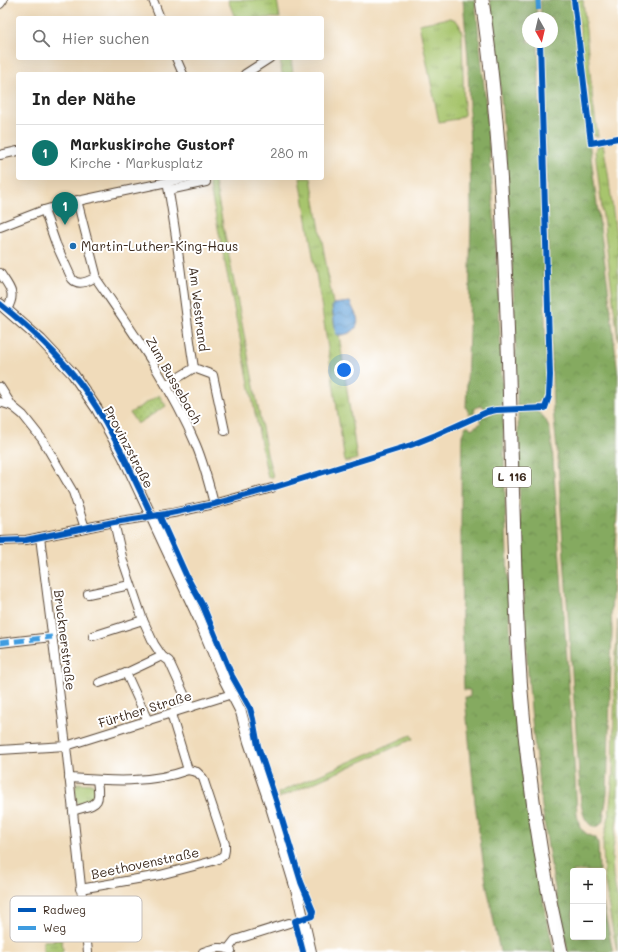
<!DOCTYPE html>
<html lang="de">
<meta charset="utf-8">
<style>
:root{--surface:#fff;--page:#f6f6f6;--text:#222;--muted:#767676;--line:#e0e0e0;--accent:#0f766e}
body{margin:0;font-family:Mali,sans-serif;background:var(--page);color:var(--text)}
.controls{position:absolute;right:12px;bottom:12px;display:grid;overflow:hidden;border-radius:4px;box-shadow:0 4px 16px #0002}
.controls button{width:36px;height:36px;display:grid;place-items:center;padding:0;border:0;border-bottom:1px solid var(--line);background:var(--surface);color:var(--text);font:20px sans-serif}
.compass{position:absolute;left:522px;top:12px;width:36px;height:36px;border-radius:50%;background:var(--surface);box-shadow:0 4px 16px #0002;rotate:172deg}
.you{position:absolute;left:344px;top:370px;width:14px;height:14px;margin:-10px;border:3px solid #fff;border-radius:50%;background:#1a73e8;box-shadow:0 0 0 6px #1a73e833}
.badge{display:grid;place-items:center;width:26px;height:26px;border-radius:50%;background:var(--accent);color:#fff;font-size:13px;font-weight:700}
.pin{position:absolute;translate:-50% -33px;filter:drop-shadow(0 1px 2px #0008)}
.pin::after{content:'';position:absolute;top:21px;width:14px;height:12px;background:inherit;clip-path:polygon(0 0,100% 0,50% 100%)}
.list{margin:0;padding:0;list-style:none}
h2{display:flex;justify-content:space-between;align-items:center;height:52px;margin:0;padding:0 16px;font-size:17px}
h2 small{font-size:13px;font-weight:400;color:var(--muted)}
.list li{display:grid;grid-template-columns:26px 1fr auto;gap:12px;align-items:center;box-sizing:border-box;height:56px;padding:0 16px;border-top:1px solid var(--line)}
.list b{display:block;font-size:15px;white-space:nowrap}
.list p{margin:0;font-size:13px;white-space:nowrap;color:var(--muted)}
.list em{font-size:13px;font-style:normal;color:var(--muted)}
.icon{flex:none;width:22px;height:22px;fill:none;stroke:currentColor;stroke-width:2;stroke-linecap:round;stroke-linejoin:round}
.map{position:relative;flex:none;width:618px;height:952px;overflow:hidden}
.search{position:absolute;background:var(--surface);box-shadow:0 4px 16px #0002;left:16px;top:16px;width:308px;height:44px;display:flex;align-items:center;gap:10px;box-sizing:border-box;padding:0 14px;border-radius:4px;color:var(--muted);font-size:15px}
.panel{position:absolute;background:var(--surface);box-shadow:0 4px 16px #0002;left:16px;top:72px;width:308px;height:108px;border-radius:4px}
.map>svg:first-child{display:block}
.grass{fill:url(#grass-tufts);stroke:#717846}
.forest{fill:url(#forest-crowns);stroke:#606a3f}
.park{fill:url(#park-dots);stroke:#717846}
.water{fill:url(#water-waves);stroke:#52677c}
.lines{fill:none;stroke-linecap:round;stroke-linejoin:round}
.minor-casing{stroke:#564535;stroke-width:10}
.tertiary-casing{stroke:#564535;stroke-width:12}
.primary-casing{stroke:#564535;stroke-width:15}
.minor{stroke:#fff;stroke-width:8}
.tertiary{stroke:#fff;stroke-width:10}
.primary{stroke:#fff;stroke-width:13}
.quiet{stroke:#3f9ce0;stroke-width:5;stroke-dasharray:10 5;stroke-linecap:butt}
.cycleway-casing{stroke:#fff;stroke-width:8}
.cycleway{stroke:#0057b8;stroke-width:6}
.poi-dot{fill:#1f6fb2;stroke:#fff;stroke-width:1.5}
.labels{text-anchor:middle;stroke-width:4;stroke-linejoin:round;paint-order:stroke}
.shield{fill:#fff;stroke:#766a62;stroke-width:1}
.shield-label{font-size:12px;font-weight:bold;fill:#3b2a1e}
.poi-label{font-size:13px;fill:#3b2a1e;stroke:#fff;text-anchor:start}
.street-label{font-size:13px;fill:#3b2a1e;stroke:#fff}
.key{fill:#fff;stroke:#c4bfbc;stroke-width:1}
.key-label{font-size:11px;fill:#3b2a1e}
</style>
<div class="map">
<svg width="618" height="952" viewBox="0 0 618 952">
<defs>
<pattern id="grass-tufts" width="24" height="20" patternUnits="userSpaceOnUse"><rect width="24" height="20" fill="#a7c56d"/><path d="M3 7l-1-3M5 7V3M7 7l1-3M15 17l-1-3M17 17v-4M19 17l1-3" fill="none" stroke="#89a059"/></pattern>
<pattern id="forest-crowns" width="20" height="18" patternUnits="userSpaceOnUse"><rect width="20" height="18" fill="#85aa60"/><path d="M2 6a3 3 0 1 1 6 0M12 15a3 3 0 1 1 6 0" fill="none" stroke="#6e8b4f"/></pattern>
<pattern id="park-dots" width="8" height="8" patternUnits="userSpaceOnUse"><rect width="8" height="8" fill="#a7c56d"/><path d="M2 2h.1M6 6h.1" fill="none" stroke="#89a059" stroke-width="1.8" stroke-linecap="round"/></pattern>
<pattern id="water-waves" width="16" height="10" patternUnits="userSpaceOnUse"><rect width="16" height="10" fill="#68a4d9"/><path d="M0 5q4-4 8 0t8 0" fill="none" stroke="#5786af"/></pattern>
</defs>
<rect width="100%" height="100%" fill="#fff"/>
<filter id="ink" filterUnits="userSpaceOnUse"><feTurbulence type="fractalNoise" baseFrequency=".025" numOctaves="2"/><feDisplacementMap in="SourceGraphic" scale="8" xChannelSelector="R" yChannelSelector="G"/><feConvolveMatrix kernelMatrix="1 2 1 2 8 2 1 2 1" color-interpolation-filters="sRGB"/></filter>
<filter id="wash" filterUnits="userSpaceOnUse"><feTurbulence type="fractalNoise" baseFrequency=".012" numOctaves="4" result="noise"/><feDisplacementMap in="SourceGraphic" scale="16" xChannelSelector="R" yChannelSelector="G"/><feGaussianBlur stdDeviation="0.9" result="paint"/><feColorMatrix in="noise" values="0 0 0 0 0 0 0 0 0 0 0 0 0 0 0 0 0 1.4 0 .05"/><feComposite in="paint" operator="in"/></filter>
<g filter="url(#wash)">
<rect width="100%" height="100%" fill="#f0dbba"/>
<g class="grass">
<path d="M228,0H277L280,18H235Z"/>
<path d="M576,0H583L593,103L598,137L594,136Z"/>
<path d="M449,18C458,19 460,25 462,33L464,115L457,119L439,122L419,24Z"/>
<path d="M280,58H291L293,74H282Z"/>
<path d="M603,144L608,173L618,251V340L595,151L597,147Z"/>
<path d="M208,178H214L267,454L273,477L268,478Z"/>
<path d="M300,178H311L333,304L332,308L336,335H339L357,459L345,462L322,309Z"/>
<path d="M618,620V812L612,856L613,877L618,901L617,952L612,926L604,876L603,842L609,816L613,774L615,667Z"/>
<path d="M411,735L413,739L279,798L278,793Z"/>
<path d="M77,783L94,784L95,800L79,806C75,801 74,789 77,783Z"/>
<path d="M62,940L63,952H43V941Z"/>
</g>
<g class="forest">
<path d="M463,0H475C491,135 498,270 503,405L485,409L482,405L475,408L474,414H469L466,407L469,333L471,206L468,58Z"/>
<path d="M490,0H536L537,18H528V42H538L547,392C538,406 533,405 517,406C516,331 512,256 507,181C503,121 499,60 490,0Z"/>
<path d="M540,0H572L595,189L608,287L618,375V497L611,614L612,630L607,794L603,821L600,825L594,827C584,822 583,813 581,803L562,528L558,460L553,409L542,42H552V18H541Z"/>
<path d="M535,411C549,416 550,432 552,445L574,760L577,815L580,828L587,834L596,838L598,843L599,871H573V937H603V904L613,952H568C528,774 520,593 518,412Z"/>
<path d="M503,412C505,483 506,555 510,626C515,736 530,845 554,952H500L486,882L475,803L465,697H470V690H464C461,605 460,520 462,435L466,426H469L471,429L481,423L479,418L493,413Z"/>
</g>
<path class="park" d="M159,395L166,406L137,424L130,413Z"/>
<path class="water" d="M350,302C352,307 355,312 357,317C361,331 346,336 336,335L332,306L333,304Z"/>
</g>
<g filter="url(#ink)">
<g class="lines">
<defs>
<g id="minor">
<path d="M153,0L160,18"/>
<path d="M0,4L3,0"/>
<path d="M176,58L183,74"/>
<path d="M245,74L270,58"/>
<path d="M0,155L18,151"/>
<path d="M167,182C179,244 184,306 194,368"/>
<path d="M169,190L206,182V178"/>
<path d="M44,210L56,244L72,279C78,286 87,282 94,278L96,274L77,200"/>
<path d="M0,227L44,210L68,203L186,178"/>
<path d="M0,273C9,287 17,293 7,309"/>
<path d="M95,277C132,331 171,385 196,445C204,464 209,484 214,504"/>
<path d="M194,368L213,375L225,431"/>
<path d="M166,385L194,368"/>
<path d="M0,387L12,406"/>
<path d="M0,402L12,406L23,415L42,439L73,492L85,528"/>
<path d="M114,522L123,561L143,620L154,644L162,656L169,661L190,707"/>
<path d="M40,537L66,746L88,952"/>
<path d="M0,541L26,540L114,522L173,513L214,504L272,488"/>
<path d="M88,594L130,585"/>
<path d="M93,636L143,620"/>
<path d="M0,643L52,637"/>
<path d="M99,683L126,673"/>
<path d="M171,714L188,770"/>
<path d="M148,721L126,673L162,656"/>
<path d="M0,750L66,746L232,694"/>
<path d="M69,778C110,781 150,784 188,770"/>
<path d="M73,811C97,803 101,807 97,780"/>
<path d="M80,889L160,875L213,861L220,858L224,855L225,850V844L203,778L197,772L188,770"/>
<path d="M228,949L235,940L289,923"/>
<path d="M203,952C212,949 223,945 231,951"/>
</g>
<path id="tertiary" d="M0,304L41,340L73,374L97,409L123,456L199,619L224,679L241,712L249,742L271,807L298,896L311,952"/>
<path id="primary" d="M482,0C507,168 507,339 513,508C515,569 516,630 521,691C528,779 541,866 561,952"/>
</defs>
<use href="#minor" class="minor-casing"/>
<use href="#tertiary" class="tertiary-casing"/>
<use href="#primary" class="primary-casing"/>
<use href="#minor" class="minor"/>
<use href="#tertiary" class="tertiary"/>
<use href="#primary" class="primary"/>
<g class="quiet">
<path d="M538,0L539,18"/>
<path d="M0,643L52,637"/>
</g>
<defs>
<g id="cycleway">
<path d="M574,0L591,143L618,138"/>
<path d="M0,304C29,327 57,353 80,383C110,423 130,470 152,516"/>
<path d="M159,515L187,577L203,606L232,676L250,708L253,719L258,746L277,803L301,882L313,911L312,916L295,921L303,952"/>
<path d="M0,541L26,540L114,522L166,514L214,504L272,488L411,445L436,435L487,412L496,410L545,408L549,396L550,375L540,42"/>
</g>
</defs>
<use href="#cycleway" class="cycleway-casing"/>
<use href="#cycleway" class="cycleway"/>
</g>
</g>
<circle class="poi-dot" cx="73" cy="246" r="4"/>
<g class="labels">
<rect class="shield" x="493" y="467" width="38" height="20" rx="3"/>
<g class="shield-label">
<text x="512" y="481">L 116</text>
</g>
<g class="poi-label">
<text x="81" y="251">Martin-Luther-King-Haus</text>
</g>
<g class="street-label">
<text transform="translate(199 309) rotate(83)" y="5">Am Westrand</text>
<text transform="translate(174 380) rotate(60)" y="5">Zum Bussebach</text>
<text transform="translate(129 447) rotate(62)" y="5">Provinzstraße</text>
<text transform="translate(65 640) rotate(83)" y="5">Brucknerstraße</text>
<text transform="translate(145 709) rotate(-17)" y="5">Fürther Straße</text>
<text transform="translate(145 863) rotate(-12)" y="5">Beethovenstraße</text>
</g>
</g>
<rect x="10" y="896" width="132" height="46" rx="6" class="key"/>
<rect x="18" y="908" width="18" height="4" fill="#0057b8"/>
<rect x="18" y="926" width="18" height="4" fill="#3f9ce0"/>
<g class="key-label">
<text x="43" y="914">Radweg</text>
<text x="43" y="932">Weg</text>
</g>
</svg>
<div class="controls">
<button>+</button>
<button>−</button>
</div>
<svg class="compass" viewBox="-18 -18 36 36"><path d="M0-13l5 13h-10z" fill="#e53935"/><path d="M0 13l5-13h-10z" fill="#767676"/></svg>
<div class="you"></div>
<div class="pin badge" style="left:65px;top:225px">1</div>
<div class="search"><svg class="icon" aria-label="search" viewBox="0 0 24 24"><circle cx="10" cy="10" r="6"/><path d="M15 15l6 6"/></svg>Hier suchen</div>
<section class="panel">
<h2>In der Nähe<small></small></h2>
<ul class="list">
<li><span class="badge">1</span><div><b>Markuskirche Gustorf</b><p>Kirche · Markusplatz</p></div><em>280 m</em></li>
</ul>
</section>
</div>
